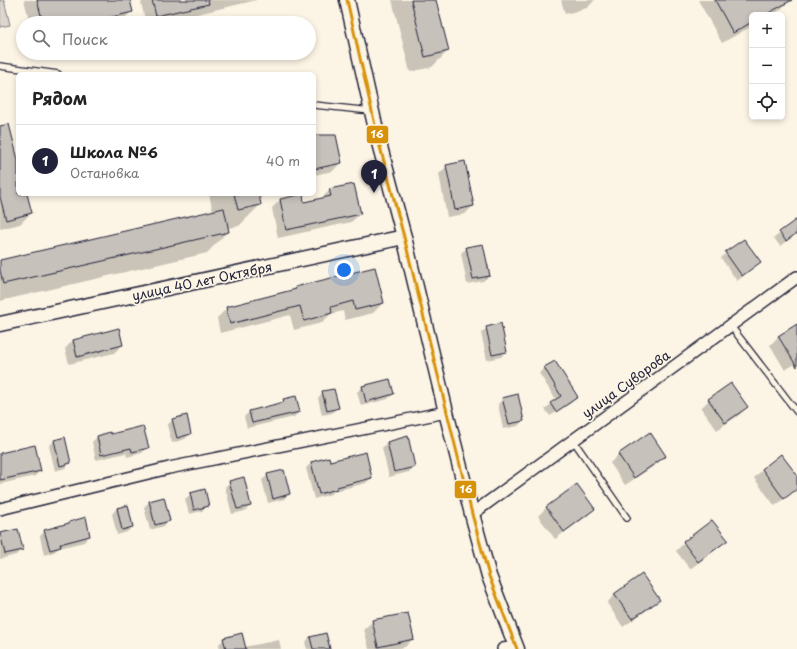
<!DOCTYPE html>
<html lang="ru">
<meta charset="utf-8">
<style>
:root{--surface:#fff;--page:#f6f6f6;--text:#222;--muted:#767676;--line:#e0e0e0;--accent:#22223b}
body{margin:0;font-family:"Playpen Sans",sans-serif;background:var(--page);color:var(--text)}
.controls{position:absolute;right:12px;top:12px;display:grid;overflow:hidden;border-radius:6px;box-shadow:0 2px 6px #0003}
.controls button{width:36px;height:36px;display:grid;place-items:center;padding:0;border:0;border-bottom:1px solid var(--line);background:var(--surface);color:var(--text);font:20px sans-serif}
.you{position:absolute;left:344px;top:270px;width:14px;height:14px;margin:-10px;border:3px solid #fff;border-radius:50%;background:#1a73e8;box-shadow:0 0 0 6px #1a73e833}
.badge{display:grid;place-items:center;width:26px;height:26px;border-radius:50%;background:var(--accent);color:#fff;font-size:13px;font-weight:700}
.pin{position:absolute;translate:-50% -33px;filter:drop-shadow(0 1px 2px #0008)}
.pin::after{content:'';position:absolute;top:21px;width:14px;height:12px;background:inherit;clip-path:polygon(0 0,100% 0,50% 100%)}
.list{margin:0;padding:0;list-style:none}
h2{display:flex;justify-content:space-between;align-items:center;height:52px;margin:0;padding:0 16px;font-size:17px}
h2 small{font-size:13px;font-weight:400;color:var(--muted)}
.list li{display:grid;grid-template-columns:26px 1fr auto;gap:12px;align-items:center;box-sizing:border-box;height:72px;padding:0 16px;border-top:1px solid var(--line)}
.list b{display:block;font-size:15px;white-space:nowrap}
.list p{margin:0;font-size:13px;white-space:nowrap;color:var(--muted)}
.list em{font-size:13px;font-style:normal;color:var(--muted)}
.icon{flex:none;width:22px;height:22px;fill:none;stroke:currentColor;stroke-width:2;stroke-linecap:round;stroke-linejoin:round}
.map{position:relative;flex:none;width:797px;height:649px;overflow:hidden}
.search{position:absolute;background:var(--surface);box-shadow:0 2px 6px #0003;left:16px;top:16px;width:300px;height:44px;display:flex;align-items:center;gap:10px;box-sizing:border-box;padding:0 14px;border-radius:22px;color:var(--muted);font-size:15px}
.panel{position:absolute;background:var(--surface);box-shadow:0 2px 6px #0003;left:16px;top:72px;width:300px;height:124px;border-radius:6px}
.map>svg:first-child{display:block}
.green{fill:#dcd6cc;stroke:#7f7c84}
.shadow{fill:#0003}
.building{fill:#c6c1bb;stroke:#22223b}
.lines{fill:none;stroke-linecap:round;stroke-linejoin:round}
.service-casing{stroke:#22223b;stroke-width:8}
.minor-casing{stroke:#22223b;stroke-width:14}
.tertiary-casing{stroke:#22223b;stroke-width:17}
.service{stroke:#fcf5e5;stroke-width:5.5}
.minor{stroke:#fcf5e5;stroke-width:11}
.tertiary{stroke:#fcf5e5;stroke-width:14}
.bus-1-casing{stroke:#fcf5e5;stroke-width:6}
.bus-1{stroke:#d79209;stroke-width:3}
.labels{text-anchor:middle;stroke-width:3.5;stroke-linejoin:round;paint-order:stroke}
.street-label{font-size:13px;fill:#22223b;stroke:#fcf5e5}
.line-badge{stroke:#fcf5e5;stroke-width:1.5}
.badge-label{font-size:11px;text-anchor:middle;font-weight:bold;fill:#fff}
</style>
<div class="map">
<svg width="797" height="649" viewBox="0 0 797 649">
<rect width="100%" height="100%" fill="#fcf5e5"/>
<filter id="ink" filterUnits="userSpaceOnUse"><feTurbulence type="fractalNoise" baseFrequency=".025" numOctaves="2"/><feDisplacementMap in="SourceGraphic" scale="8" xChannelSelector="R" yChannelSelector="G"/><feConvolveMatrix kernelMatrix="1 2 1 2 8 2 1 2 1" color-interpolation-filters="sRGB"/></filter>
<g filter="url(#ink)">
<path class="green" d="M0,0H4L10,25L0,27Z"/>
<g class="shadow">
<path d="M24,0H129L132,11L121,22L117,23H30Z"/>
<path d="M144,0H257L159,23H146L141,3Z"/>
<path d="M392,0H435L448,51L432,67L410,72Z"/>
<path d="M561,0H595L587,8L565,14Z"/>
<path d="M698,0H790L780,10L772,15H752V26L722,43Z"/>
<path d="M0,127L18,164V194H26L31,213L20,224L0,229Z"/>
<path d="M314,136L341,162L333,171L314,175Z"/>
<path d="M447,166L473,206L465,214L447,217L439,174Z"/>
<path d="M330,190L360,214L351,222L278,238L272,208L280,200L304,203L322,198Z"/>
<path d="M209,194H258L260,205L239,226L227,228L228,231L207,253L0,301V261L213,212Z"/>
<path d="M797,221V233L780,246L774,238Z"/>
<path d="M467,248L489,276L483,281L467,284L461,253Z"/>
<path d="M726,253L760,262L737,281L721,258Z"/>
<path d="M296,288L383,303L373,313L345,320L343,311L331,314L321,323L294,330L290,315L220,333L217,318L227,308L293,291Z"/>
<path d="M797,325V363L785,370L770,345L778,337Z"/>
<path d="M487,328L506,351L501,357L487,360L481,333Z"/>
<path d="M73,340L122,345L114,353L69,364L65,349Z"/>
<path d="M545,368L576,397L571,403L550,416L545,409L556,400L539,373Z"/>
<path d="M363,387L393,394L388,399L361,406L357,392Z"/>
<path d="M323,392L337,407L332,413L322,415L318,398Z"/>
<path d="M503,399L523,420L518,426L503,429L498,404Z"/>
<path d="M284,400L299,412L294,417L247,428L244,417L249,412L280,404Z"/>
<path d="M709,400L747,407L739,415L717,430L701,408Z"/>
<path d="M173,420L190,434L185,439L172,443L167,425Z"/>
<path d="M110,433V436L148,447L142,453L127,457L126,453L96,460L92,442L97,437Z"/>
<path d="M650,433L665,456L657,464L625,485L610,463L618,455Z"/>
<path d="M54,441L70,463L65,468L55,471L49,446Z"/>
<path d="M387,442L414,467L409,472L389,477L382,448Z"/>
<path d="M0,454L40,471L35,476L0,484Z"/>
<path d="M781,456L797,477V489L775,506L754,478L762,470Z"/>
<path d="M329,462L371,478L366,483L335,491L331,494L314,499L306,468L311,463Z"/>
<path d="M268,475L289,494L284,499L268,503L262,480Z"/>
<path d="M230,482L250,506L245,511L232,514L225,487Z"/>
<path d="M577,486L594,509L586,517L555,539L538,516L546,508Z"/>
<path d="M191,494L208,506L202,511L189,514L185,499Z"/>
<path d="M164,499L169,521L164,526L150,530L144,507L149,502Z"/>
<path d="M117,508L132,527L127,532L117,535L112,514Z"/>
<path d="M69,522L89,536L84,542L59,548L54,552L44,555L40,536L45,531L66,525Z"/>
<path d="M17,530L22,549L16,555L0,559V534Z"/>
<path d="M726,540L718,548L690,569L676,551L684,543Z"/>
<path d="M615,594L658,600L650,608L623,627L607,603Z"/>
<path d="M373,621L413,639L405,647L394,649H369L364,629Z"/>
<path d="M310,637L329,649H307L305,643Z"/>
<path d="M224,639L244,647L279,640L281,649H220L219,644Z"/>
</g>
<g class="building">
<path d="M37,0H130L133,12L87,23H43Z"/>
<path d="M152,0H208L209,4L156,16Z"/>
<path d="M411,0H436L449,51L425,57Z"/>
<path d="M715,0H792L765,15H752V22L733,33Z"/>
<path d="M9,124L18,160V194H27L32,213L6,220L0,197V126Z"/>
<path d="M314,135H336L342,163L314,169Z"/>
<path d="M465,161L474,206L455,210L446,165Z"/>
<path d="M354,184L361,214L286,230L280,199L303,194L304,202L331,196L329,189Z"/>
<path d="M234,194H259L261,205L238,210Z"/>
<path d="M224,208L229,232L3,284L0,270V260Z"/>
<path d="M797,219V233L786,241L779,232Z"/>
<path d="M744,239L761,262L742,276L725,252Z"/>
<path d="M483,244L490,276L473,279L466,247Z"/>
<path d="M375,267L384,303L355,310L353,301L331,307L332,313L304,321L300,306L230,324L226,307L296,289L295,287Z"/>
<path d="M501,323L507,352L492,355L486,327Z"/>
<path d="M797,324V367L778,336Z"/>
<path d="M119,328L123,345L77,357L73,340Z"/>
<path d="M555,361L578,397L556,412L550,403L561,396L544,367Z"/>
<path d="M390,379L394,394L366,402L362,386Z"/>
<path d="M731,383L748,407L725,423L708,399Z"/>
<path d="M334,389L339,408L327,411L322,391Z"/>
<path d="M518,394L524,421L509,424L502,398Z"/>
<path d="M296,396L300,412L252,423L249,411L284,402L283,399Z"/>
<path d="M187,415L191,434L177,438L172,419Z"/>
<path d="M143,426L149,448L132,452L131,448L101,455L97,436L110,432L111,434Z"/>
<path d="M650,432L666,456L634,478L618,454Z"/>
<path d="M408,436L415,467L394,472L387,442Z"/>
<path d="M65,437L71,463L60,466L54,440Z"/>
<path d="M35,445L41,471L0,480V453Z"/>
<path d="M366,452L372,478L337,487V489L319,494L311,462L329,457L330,461Z"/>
<path d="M781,454L797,475V489L784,499L762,469Z"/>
<path d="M284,470L290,494L273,499L267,474Z"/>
<path d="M244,477L251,506L237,509L229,481Z"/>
<path d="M577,484L595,509L564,532L546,507Z"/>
<path d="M205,489L209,506L194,510L190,493Z"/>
<path d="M164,497L170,521L155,525L149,501Z"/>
<path d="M128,505L133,527L122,530L117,508Z"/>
<path d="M86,517L90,536L60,544L61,547L50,550L44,530L69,523V522Z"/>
<path d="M712,520L728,540L698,562L683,542Z"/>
<path d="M18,529L23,550L5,554L0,533Z"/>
<path d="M642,574L660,600L632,619L614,594Z"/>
<path d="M408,613L414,639L378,647L372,620Z"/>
<path d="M242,633L246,649H226L223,638Z"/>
<path d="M326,633L330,649H313L310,637Z"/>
</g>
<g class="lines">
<defs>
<g id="service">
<path d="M0,66L58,74"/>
<path d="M314,105L371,111"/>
<path d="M730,325L797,412"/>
<path d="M573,440L627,518"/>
</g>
<g id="minor">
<path d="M0,509L169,468L446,412"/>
<path d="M472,514L797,277"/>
<path d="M503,649L516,647"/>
</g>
<g id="tertiary">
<path d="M347,0L379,143L404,237L446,412L472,514L489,576L517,649"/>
<path d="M0,324L404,237"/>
</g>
</defs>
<use href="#service" class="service-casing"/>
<use href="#minor" class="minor-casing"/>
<use href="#tertiary" class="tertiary-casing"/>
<use href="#service" class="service"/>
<use href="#minor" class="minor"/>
<use href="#tertiary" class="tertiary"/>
<defs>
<path id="bus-1" d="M347,0L379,143L404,237L472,514L489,576L517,649"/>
</defs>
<use href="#bus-1" class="bus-1-casing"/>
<use href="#bus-1" class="bus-1"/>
</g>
</g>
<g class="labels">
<g class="street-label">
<text transform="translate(202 281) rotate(-12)" y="5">улица 40 лет Октября</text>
<text transform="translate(626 384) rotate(-36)" y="5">улица Суворова</text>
</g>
</g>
<g class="line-badge">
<rect x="366" y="125" width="23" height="19" rx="4" fill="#d79209"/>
<rect x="454" y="480" width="23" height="19" rx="4" fill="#d79209"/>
</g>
<g class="badge-label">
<text x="377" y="138">16</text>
<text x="466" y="493">16</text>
</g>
</svg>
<div class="controls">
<button>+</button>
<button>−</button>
<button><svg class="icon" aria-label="locate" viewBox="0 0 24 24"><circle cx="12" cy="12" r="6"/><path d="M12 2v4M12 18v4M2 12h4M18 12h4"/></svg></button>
</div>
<div class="you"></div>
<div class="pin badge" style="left:374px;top:193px">1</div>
<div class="search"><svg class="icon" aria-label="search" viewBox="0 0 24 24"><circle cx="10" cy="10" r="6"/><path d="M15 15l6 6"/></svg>Поиск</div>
<section class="panel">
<h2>Рядом<small></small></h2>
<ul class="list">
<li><span class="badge">1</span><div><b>Школа №6</b><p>Остановка</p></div><em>40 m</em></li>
</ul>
</section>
</div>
